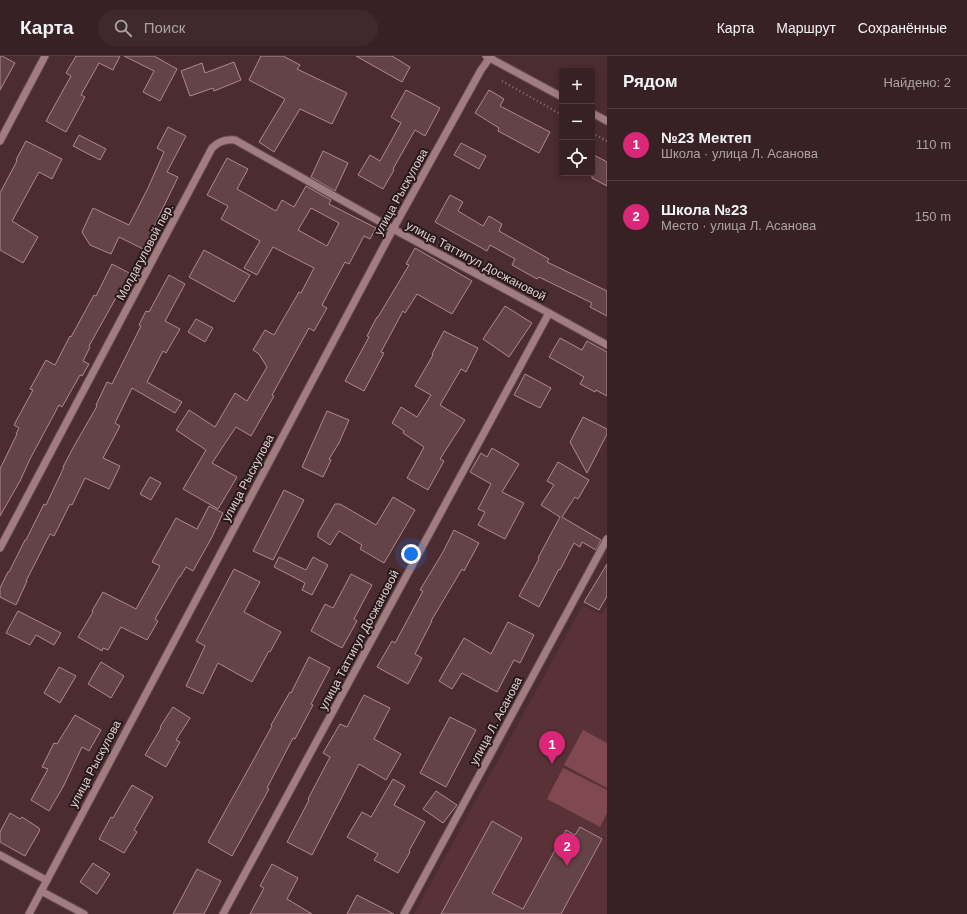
<!DOCTYPE html>
<html lang="ru">
<meta charset="utf-8">
<style>
:root{--surface:#382124;--page:#3f292c;--text:#f1f3f6;--muted:#aba3a6;--line:#523e41;--accent:#db2777}
body{margin:0;font-family:Arial,sans-serif;background:var(--page);color:var(--text)}
.controls{position:absolute;right:12px;top:12px;display:grid;overflow:hidden;border-radius:4px;box-shadow:0 2px 6px #0003}
.controls button{width:36px;height:36px;display:grid;place-items:center;padding:0;border:0;border-bottom:1px solid var(--line);background:var(--surface);color:var(--text);font:20px sans-serif}
.you{position:absolute;left:411px;top:498px;width:14px;height:14px;margin:-10px;border:3px solid #fff;border-radius:50%;background:#1a73e8;box-shadow:0 0 0 6px #1a73e833}
.badge{display:grid;place-items:center;width:26px;height:26px;border-radius:50%;background:var(--accent);color:#fff;font-size:13px;font-weight:700}
.pin{position:absolute;translate:-50% -33px;filter:drop-shadow(0 1px 2px #0008)}
.pin::after{content:'';position:absolute;top:21px;width:14px;height:12px;background:inherit;clip-path:polygon(0 0,100% 0,50% 100%)}
.list{margin:0;padding:0;list-style:none}
h2{display:flex;justify-content:space-between;align-items:center;height:52px;margin:0;padding:0 16px;font-size:17px}
h2 small{font-size:13px;font-weight:400;color:var(--muted)}
.list li{display:grid;grid-template-columns:26px 1fr auto;gap:12px;align-items:center;box-sizing:border-box;height:72px;padding:0 16px;border-top:1px solid var(--line)}
.list b{display:block;font-size:15px;white-space:nowrap}
.list p{margin:0;font-size:13px;white-space:nowrap;color:var(--muted)}
.list em{font-size:13px;font-style:normal;color:var(--muted)}
.icon{flex:none;width:22px;height:22px;fill:none;stroke:currentColor;stroke-width:2;stroke-linecap:round;stroke-linejoin:round}
.map{position:relative;flex:none;width:607px;height:858px;overflow:hidden}
header{display:flex;align-items:center;gap:24px;box-sizing:border-box;height:56px;padding:0 20px;background:var(--surface);border-bottom:1px solid var(--line)}
header strong{font-size:19px}
nav{display:flex;gap:22px;margin-inline-start:auto;font-size:14px}
.search{width:280px;height:36px;background:var(--page);display:flex;align-items:center;gap:10px;box-sizing:border-box;padding:0 14px;border-radius:22px;color:var(--muted);font-size:15px}
main{display:flex}
aside{flex:1;background:var(--surface)}
.map>svg:first-child{display:block}
.built{fill:#593238}
.green{fill:#804851}
.building{fill:#644347;stroke:#af898d;fill-rule:evenodd}
.lines{fill:none;stroke-linecap:round;stroke-linejoin:round}
.minor-casing{stroke:#654a4f;stroke-width:9}
.path{stroke:#8a6f73;stroke-width:2.5;stroke-dasharray:1 3;stroke-linecap:butt}
.minor{stroke:#a17c80;stroke-width:7}
.labels{text-anchor:middle;stroke-width:4;stroke-linejoin:round;paint-order:stroke}
.street-label{font-size:12px;fill:#e1ccce;stroke:#27191b}
</style>
<header>
<strong>Карта</strong>
<div class="search"><svg class="icon" aria-label="search" viewBox="0 0 24 24"><circle cx="10" cy="10" r="6"/><path d="M15 15l6 6"/></svg>Поиск</div>
<nav><a>Карта</a><a>Маршрут</a><a>Сохранённые</a></nav>
</header>
<main>
<div class="map">
<svg width="607" height="858" viewBox="0 0 607 858">
<rect width="100%" height="100%" fill="#4b2c30"/>
<path class="built" d="M583,549L601,559L607,550V858H414Z"/>
<g class="green">
<path d="M583,674L607,687V732L564,709Z"/>
<path d="M563,712L607,734V757L600,771L547,743Z"/>
</g>
<g class="building">
<path d="M0,0H2L15,7L0,34Z"/>
<path d="M76,0H120L113,14L99,7L81,39L85,41L66,76L46,65L71,20L66,17Z"/>
<path d="M124,0H154L177,13L160,45L143,36L154,15Z"/>
<path d="M261,0H283L300,9L297,13L347,37L332,68L300,53L274,96L259,86L285,43L249,24Z"/>
<path d="M356,0H392L410,11L402,26Z"/>
<path d="M234,6L241,24L214,35L213,32L190,40L181,15L202,7L205,17Z"/>
<path d="M406,34L440,52L425,80L415,74L393,113L394,114L383,133L358,119L370,99L380,105L401,67L391,61Z"/>
<path d="M489,34L504,43L500,50L550,76L539,97L498,75L499,72L475,57Z"/>
<path d="M168,71L186,80L167,116L178,121L143,193L119,181L111,198L90,189L82,176L93,152L129,169L148,132L164,96L157,92Z"/>
<path d="M79,79L106,93L100,104L73,90Z"/>
<path d="M26,85L62,103L52,123L39,116L12,165L38,181L23,207L0,194V137L17,105L16,104Z"/>
<path d="M461,87L486,100L479,113L454,99Z"/>
<path d="M323,95L348,107L335,135L311,121Z"/>
<path d="M592,98L607,106V130L592,122Z"/>
<path d="M227,102L248,113L237,133L276,155L282,144L294,151L306,130L331,144L329,148L376,172L370,183L364,180L349,208L345,206L322,249L327,252L314,275L309,272L272,339L274,340L251,380L236,371L212,407L237,421L218,453L183,433L206,394L176,374L189,354L215,371L235,337L247,345L267,311L259,298L253,294L265,274L274,279L299,236L301,237L314,212L273,191L257,219L244,212L260,185L221,163L228,150L207,139ZM311,152L339,167L327,190L298,174Z"/>
<path d="M450,139L463,146L458,155L483,170L489,160L502,168L499,175L549,203L547,206L607,235V260L590,251L592,247L539,221L537,223L512,209L515,203L490,189L487,195L435,166Z"/>
<path d="M415,192L472,225L452,258L417,238L405,257L403,255L381,296L384,297L364,335L345,325L369,281L367,280L377,261H378L409,209L406,208Z"/>
<path d="M204,194L250,219L234,246L189,221Z"/>
<path d="M112,208L131,218L124,232L122,231L89,290L90,291L83,305L89,308L82,320L80,319L62,351L59,349L30,403L20,425L0,460V413L17,378H16L19,372L14,369L33,334L30,333L46,304L55,309L70,280L71,281L94,239L96,240Z"/>
<path d="M169,219L185,228L165,265L180,273L166,297L163,295L147,326L182,346L175,357L132,332L115,367L120,370L103,402L120,410L109,433L85,422L72,449L70,448L54,480L50,478L26,525H27L16,549L0,541V532L8,516H9L25,484H26L44,448L46,449L64,411H63L73,392L97,350L96,349L107,326L112,328L141,270L139,269L146,255L149,256Z"/>
<path d="M505,250L532,267L509,301L483,283Z"/>
<path d="M196,263L213,272L205,286L188,276Z"/>
<path d="M444,275L478,292L466,316L461,313L440,349L465,364L440,403L444,405L428,434L407,422L424,391L403,377L404,375L392,367L401,351L417,361L431,339L415,330L433,299L432,298Z"/>
<path d="M560,282L582,294L587,285L607,296V340L596,334L595,336L580,328L584,321L549,301Z"/>
<path d="M525,318L551,332L540,352L514,339Z"/>
<path d="M327,355L349,364L339,387L329,403L331,404L323,421L302,411Z"/>
<path d="M583,361L607,373V378L587,417L570,386Z"/>
<path d="M492,392L519,408L502,436L524,447L505,483L478,469L485,456L478,453L491,428L470,416L481,397L487,401Z"/>
<path d="M558,406L589,424L578,443L575,441L562,461L601,484L596,494L582,486L580,491L574,487L560,514L559,513L539,551L519,540L539,503L538,502L560,461L541,449L554,429L547,425Z"/>
<path d="M150,421L161,427L151,444L140,438Z"/>
<path d="M284,434L304,444L273,504L253,495Z"/>
<path d="M393,441L415,454L384,507L360,493L362,489L339,475L330,489L318,481V477L335,448H340L376,469Z"/>
<path d="M209,450L223,457L212,481L193,515L186,511L180,521H179L155,563L158,565L147,584L121,571L108,594L103,592L102,595L78,581L93,556L92,555L103,536L136,553L160,510L152,506L176,462L197,473Z"/>
<path d="M454,474L479,487L464,515L462,513L431,565H432L415,598L422,602L408,628L377,611L392,585L395,587L423,535L420,534L443,496Z"/>
<path d="M279,501L306,514L313,501L328,509L312,539L302,534L305,527L274,511Z"/>
<path d="M607,508V540L599,554L584,546Z"/>
<path d="M234,513L260,526L244,556L281,576L270,596L269,595L252,626L218,607L203,638L186,630L205,590L196,585Z"/>
<path d="M351,518L372,529L354,563L357,565L342,592L311,575L325,548L333,552Z"/>
<path d="M18,555L61,577L54,589L36,579L30,589L6,577Z"/>
<path d="M508,566L534,579L520,607L514,604L497,636L462,617L452,633L439,625L464,582L491,598Z"/>
<path d="M309,601L330,612L311,648L313,649L295,683L293,682L267,732L269,733L232,800L208,786L249,712L272,670L271,669L290,636L291,637Z"/>
<path d="M101,606L124,620L111,642L88,628Z"/>
<path d="M59,611L76,620L60,647L44,637Z"/>
<path d="M364,639L390,652L374,683L401,698L386,724L359,708L312,799L287,786L309,744L308,743L330,701L323,697L340,668L347,671Z"/>
<path d="M173,651L190,662L176,684L180,686L166,711L145,699L161,672L160,671Z"/>
<path d="M75,659L101,674L89,695L82,691L63,731L49,755L31,744L48,713L42,711L54,687L57,688Z"/>
<path d="M450,661L476,674L446,731L420,717Z"/>
<path d="M393,723L405,730L394,749L425,766L409,795L410,796L398,817L374,804L378,798L347,781L362,756L371,761Z"/>
<path d="M132,729L153,741L134,774L137,776L124,797L99,783L111,761L113,762Z"/>
<path d="M436,735L457,749L443,767L423,753Z"/>
<path d="M10,757L20,763L22,761L39,772V773L40,774L25,800L0,786V776Z"/>
<path d="M492,765L522,782L492,837L523,853L566,774L575,779L580,771L602,783L561,858H441Z"/>
<path d="M93,807L110,818L97,838L80,826Z"/>
<path d="M272,808L298,822L287,843L312,858H250L264,832L260,830Z"/>
<path d="M197,813L221,825L204,858H173Z"/>
<path d="M357,839L394,858H347Z"/>
</g>
<g class="lines">
<defs>
<g id="minor">
<path d="M486,0L562,41"/>
<path d="M592,57L607,65"/>
<path d="M0,85L45,0"/>
<path d="M0,492L212,92C219,85 226,83 235,84L393,173L549,257L607,289"/>
<path d="M0,799L46,824"/>
<path d="M41,835L84,858"/>
<path d="M29,858L393,173L481,14L491,0"/>
<path d="M223,858L549,257"/>
<path d="M404,858L607,483"/>
</g>
</defs>
<use href="#minor" class="minor-casing"/>
<g class="path">
<path d="M502,25L562,59"/>
<path d="M592,77L607,85"/>
</g>
<use href="#minor" class="minor"/>
</g>
<g class="labels">
<g class="street-label">
<text transform="translate(401 136) rotate(-61)" y="4">улица Рыскулова</text>
<text transform="translate(145 196) rotate(-62)" y="4">Молдагуловой пер.</text>
<text transform="translate(476 205) rotate(28)" y="4">улица Таттигул Досжановой</text>
<text transform="translate(248 422) rotate(-62)" y="4">улица Рыскулова</text>
<text transform="translate(359 584) rotate(-62)" y="4">улица Таттигул Досжановой</text>
<text transform="translate(496 665) rotate(-62)" y="4">улица Л. Асанова</text>
<text transform="translate(95 708) rotate(-62)" y="4">улица Рыскулова</text>
</g>
</g>
</svg>
<div class="controls">
<button>+</button>
<button>−</button>
<button><svg class="icon" aria-label="locate" viewBox="0 0 24 24"><circle cx="12" cy="12" r="6"/><path d="M12 2v4M12 18v4M2 12h4M18 12h4"/></svg></button>
</div>
<div class="you"></div>
<div class="pin badge" style="left:552px;top:708px">1</div>
<div class="pin badge" style="left:567px;top:810px">2</div>
</div>
<aside>
<h2>Рядом<small>Найдено: 2</small></h2>
<ul class="list">
<li><span class="badge">1</span><div><b>№23 Мектеп</b><p>Школа · улица Л. Асанова</p></div><em>110 m</em></li>
<li><span class="badge">2</span><div><b>Школа №23</b><p>Место · улица Л. Асанова</p></div><em>150 m</em></li>
</ul>
</aside>
</main>
